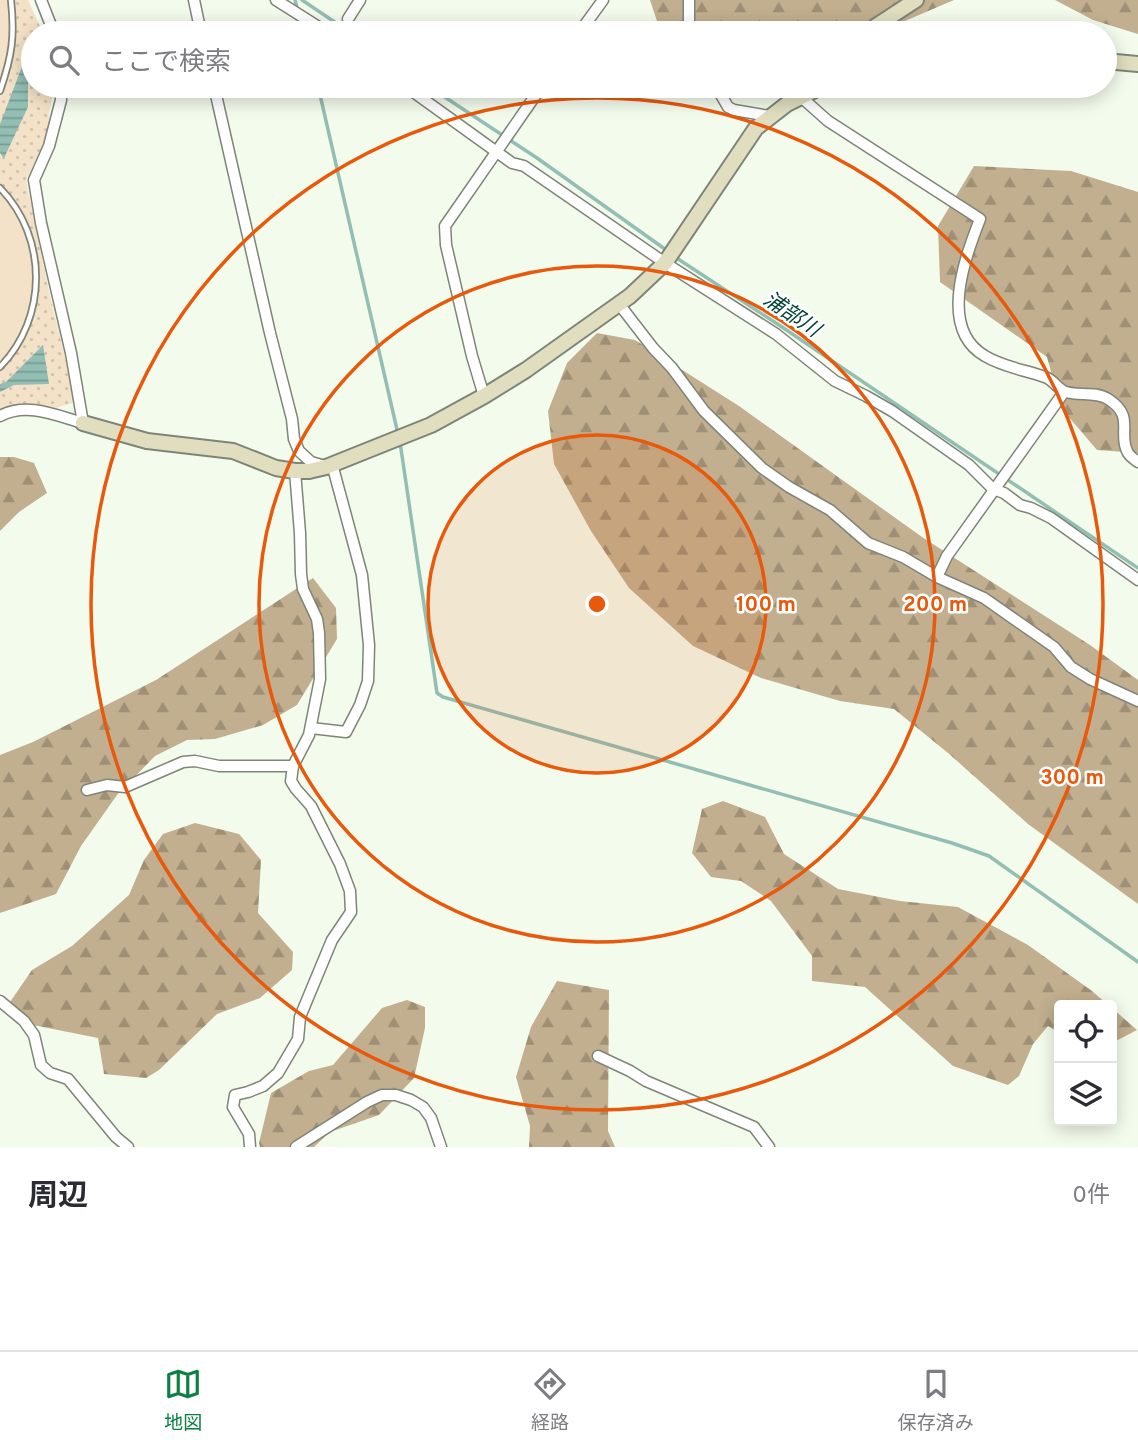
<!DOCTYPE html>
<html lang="ja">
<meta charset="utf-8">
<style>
:root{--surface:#fff;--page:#f7f7f7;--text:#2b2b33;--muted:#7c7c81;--line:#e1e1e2;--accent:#0b8043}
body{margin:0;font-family:Overpass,"Noto Sans JP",sans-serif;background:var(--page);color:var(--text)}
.controls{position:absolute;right:21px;bottom:21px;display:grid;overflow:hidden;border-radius:7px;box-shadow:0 4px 18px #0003}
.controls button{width:63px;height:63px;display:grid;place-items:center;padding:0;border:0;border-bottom:2px solid var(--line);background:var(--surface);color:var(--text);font:35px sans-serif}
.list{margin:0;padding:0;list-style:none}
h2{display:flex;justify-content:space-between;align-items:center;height:91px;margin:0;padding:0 28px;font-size:30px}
h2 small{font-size:23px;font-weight:400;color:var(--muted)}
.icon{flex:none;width:38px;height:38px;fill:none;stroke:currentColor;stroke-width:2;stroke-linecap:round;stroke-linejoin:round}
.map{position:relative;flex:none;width:1138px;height:1147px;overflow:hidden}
.search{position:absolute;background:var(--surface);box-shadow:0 4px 18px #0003;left:21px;right:21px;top:21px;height:77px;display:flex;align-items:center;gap:18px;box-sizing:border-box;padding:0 24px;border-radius:38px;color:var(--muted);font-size:26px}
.sheet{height:203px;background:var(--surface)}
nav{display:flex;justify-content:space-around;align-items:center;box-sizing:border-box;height:98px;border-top:2px solid var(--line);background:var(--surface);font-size:19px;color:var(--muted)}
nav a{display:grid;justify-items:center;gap:4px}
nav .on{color:var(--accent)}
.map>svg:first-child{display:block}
.forest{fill:url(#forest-firs)}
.park{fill:url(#park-dots)}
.pitch{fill:#f3e2c7}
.water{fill:url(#water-rules)}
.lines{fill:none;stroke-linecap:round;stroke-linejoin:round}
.stream{stroke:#92beb4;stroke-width:3.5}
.lane-casing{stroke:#7e8578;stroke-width:8}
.street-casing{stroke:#7e8578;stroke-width:13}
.secondary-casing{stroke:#7e8578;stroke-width:18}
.lane{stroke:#fff;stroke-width:4.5}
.street{stroke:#fff;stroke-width:10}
.secondary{stroke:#e0debf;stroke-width:14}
.ring{fill:none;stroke:#e8590c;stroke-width:3.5}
.labels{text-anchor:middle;stroke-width:5;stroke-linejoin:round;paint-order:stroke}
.water-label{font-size:21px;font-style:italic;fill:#02453b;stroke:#fff}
.centre{fill:#e8590c;stroke:#fff;stroke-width:3.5}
.ring-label{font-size:21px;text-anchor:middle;font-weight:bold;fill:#e8590c;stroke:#fff;stroke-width:5;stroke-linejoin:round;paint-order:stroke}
</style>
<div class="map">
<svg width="1138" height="1147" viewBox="0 0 1138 1147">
<defs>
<pattern id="forest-firs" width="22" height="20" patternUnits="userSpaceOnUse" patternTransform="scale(1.75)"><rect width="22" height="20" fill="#c2af8f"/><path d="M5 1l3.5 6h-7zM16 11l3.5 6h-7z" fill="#9e8f75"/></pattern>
<pattern id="park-dots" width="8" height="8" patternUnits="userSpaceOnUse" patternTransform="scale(1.75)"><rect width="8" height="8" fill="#f3e2c7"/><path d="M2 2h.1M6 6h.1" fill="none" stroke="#d1c2ab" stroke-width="1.8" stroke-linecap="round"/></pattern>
<pattern id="water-rules" width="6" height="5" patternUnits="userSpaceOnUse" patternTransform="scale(1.75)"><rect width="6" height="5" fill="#92beb4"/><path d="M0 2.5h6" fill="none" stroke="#789b93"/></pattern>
</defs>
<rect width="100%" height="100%" fill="#f3fbec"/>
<g class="forest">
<path d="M650,0H954L877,33H661Z"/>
<path d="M1055,0H1138V34L1093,20Z"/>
<path d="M974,166L1071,171L1138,192V453L1097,450L1061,408L1047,357L940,282L938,226Z"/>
<path d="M597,333L635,340L739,406L922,537L1090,645L1138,680V904L1028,824L948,753L894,709L840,701L761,678L693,646L629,588L591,531L554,464L548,411L567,363Z"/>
<path d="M0,457H14L34,463L47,493L19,512L0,531Z"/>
<path d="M313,578L336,608L337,639L297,705L263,725L215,739L187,740L155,756L117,795L81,846L56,894L0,913V755L33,742L156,680Z"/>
<path d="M723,801L765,817L784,854L838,889L900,901L958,907L1028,945L1092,991L1108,1005H1059V1033L1048,1026L1033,1044L1019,1076L1008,1085L953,1066L865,987L812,981V956L771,901L741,881L711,877L692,853L702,809Z"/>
<path d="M195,823L239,834L261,860L258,913L293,952L292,970L260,998L217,1014L159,1070L146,1078L104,1074L98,1038L33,1025L10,1002L32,970L72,946L129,895L144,860L163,834Z"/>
<path d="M557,981L609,990L608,1131L615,1147H529L530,1126L516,1077L531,1027Z"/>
<path d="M407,1000L425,1007V1028L414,1078L379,1115L330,1132L314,1147H260L259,1143L271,1093L309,1071L333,1065L382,1008Z"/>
<path d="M1112,1008L1137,1030L1112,1043Z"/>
</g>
<path class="park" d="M0,0H28L43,33H33V86H55L49,113V134L26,180L50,296L74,394L73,403L52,409L0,414Z"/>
<g class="pitch">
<path d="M0,0H11L14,29L0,91Z"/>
<path d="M0,188L16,207L34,250L33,304L25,331L0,367Z"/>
</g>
<g class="water">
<path d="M28,51V107L4,158L0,153V124Z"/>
<path d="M43,345L49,384L14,385L0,392V384L6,382Z"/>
</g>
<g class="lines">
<g class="stream">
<path d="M295,0L298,11"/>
<path d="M302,0L351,33"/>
<path d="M300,18L304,33"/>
<path d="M318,86L398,434"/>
<path d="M428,86L537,158L669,252"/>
<path d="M675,257L782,327L1138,568"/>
<path d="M400,442L437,693L443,697L952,843L989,856L1138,962"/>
</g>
<defs>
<g id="lane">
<path d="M0,91C12,56 15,37 11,0"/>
<path d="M0,188C48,237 48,318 0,367"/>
</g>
<g id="street">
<path d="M41,0L54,33"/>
<path d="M194,0L201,33"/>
<path d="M276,0L328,33"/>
<path d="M689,0V33"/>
<path d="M348,19L360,0"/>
<path d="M579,33L603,0"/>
<path d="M214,86L270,333L292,419L294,439L299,451L311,462L325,466"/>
<path d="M405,86L512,163L524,166L665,263L776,334L835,381L866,396L892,411L969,465L993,489L1004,493L1020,505L1031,508L1051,518L1138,580"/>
<path d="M716,86L728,107L734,110L769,116"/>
<path d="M801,97L828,121L980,219C965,258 938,329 985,356C1003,367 1025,370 1045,377C1054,380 1058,390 1066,392C1079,396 1096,391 1108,399C1135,416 1118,432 1127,451C1129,456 1134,459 1138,462"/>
<path d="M619,304L653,348L672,368L704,411L762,468L789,487L830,510L868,543L903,557L937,577L984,598L1054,647L1071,667L1090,679L1138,701"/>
<path d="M484,396L472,356L446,245L445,226L542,86"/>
<path d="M0,416C27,402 55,415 83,423L71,353L41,223L34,180L49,146L61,100V86"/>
<path d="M937,577L947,556L1064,392"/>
<path d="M311,728L346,732L360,705L368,681L369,645L362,575L332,464"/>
<path d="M87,790L107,785L125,787L183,762L195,761L219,766H293"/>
<path d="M0,1001L24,1021L34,1035L41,1065L50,1073L68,1079L116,1137L128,1147"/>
<path d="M598,1056L630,1071L646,1081L754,1127L769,1147"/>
<path d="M250,1147L249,1134L233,1107L235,1095L248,1092L263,1086L278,1073L298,1039L300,1017L332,940L351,912L350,891L340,864L311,806L296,789L291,781L293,766L309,735L320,679L319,633L317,619L303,589L301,574L300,533L295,471"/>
<path d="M296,1147L367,1102L382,1095H396L411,1100L423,1107L431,1118L441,1147"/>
</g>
<g id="secondary">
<path d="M872,33L876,26L916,0"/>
<path d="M1105,61L1138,64"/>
<path d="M83,423L147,441L233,451L276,468L295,471H309L326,467L431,425L484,396L526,370L630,296L665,263L756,128L787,104L823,86"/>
</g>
</defs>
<use href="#lane" class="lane-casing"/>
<use href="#street" class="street-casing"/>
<use href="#secondary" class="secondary-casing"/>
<use href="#lane" class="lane"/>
<use href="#street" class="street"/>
<use href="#secondary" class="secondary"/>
</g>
<circle cx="597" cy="604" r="169" fill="#e8590c" fill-opacity=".12"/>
<g class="ring">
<circle cx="597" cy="604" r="169"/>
<circle cx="597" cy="604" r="338"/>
<circle cx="597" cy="604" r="506"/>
</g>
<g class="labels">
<g class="water-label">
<text transform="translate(792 314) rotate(34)" y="7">浦部川</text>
</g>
</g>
<circle cx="597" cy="604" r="10" class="centre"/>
<g class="ring-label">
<text x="766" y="611">100 m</text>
<text x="935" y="611">200 m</text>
<text x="1072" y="784">300 m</text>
</g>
</svg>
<div class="controls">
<button><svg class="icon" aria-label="locate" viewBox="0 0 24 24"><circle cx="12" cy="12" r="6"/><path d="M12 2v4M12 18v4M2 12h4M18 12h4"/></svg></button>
<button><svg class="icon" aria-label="layers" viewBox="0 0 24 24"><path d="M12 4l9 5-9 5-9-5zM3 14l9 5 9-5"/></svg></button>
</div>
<div class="search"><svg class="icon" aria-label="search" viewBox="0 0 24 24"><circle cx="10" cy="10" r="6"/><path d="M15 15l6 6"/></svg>ここで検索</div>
</div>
<section class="sheet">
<h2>周辺<small>0件</small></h2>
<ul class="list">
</ul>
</section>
<nav>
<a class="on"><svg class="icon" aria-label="map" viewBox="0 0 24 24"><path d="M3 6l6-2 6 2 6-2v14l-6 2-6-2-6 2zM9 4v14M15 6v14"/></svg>地図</a>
<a><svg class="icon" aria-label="directions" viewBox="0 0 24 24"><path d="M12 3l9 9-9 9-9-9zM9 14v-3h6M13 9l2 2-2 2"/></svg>経路</a>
<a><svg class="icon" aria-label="saved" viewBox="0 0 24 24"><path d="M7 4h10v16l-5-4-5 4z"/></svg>保存済み</a>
</nav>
